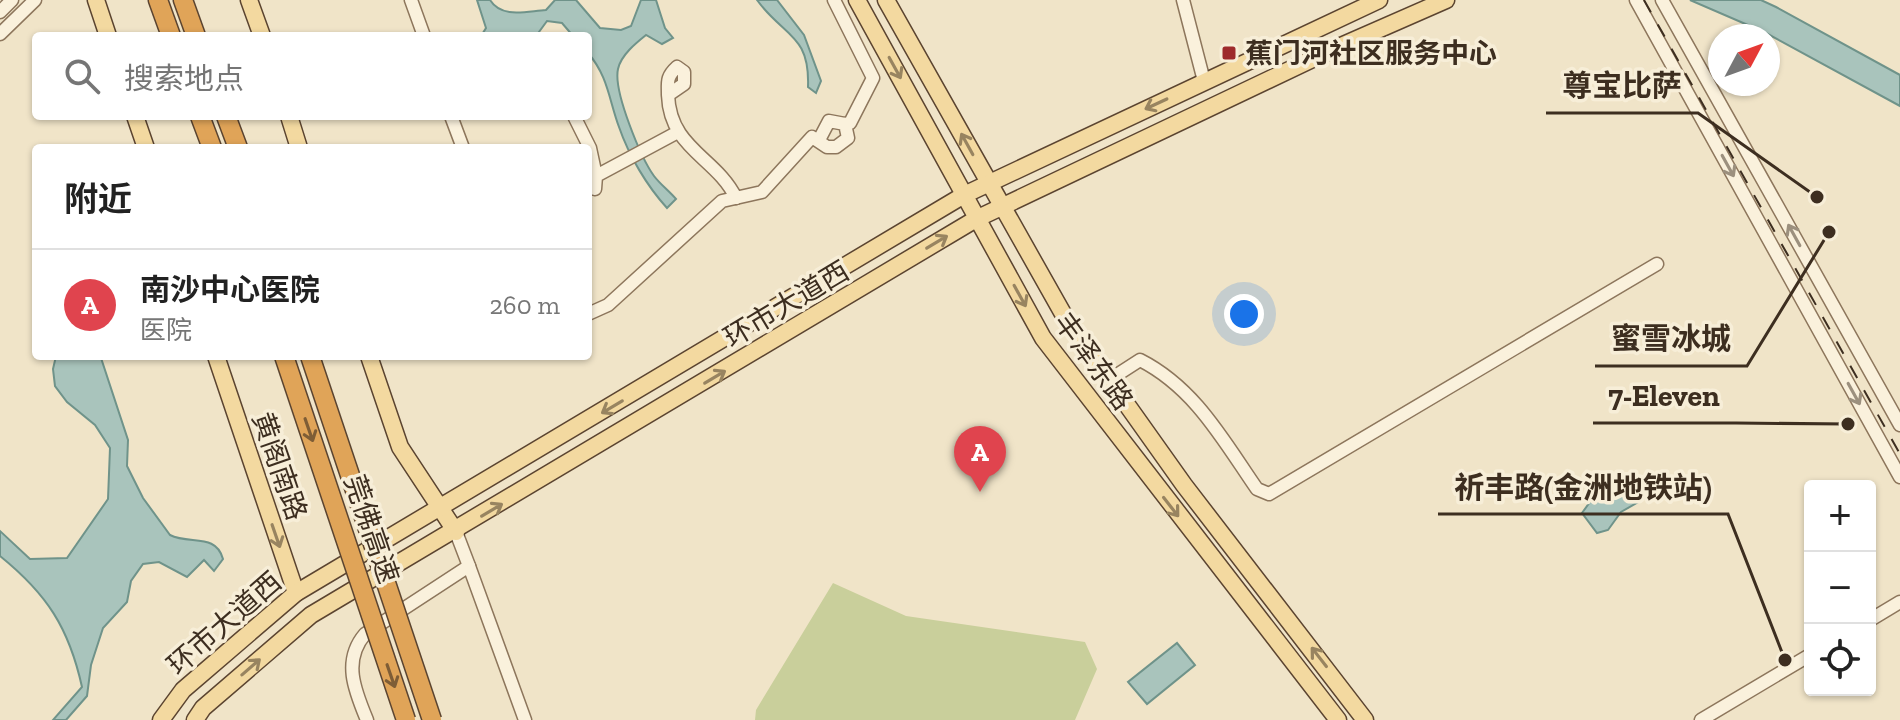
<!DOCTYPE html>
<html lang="zh">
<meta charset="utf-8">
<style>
:root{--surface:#fff;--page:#f2f2f2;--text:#222;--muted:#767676;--line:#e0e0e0;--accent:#9e2a2b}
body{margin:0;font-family:"Zilla Slab","Noto Sans SC",serif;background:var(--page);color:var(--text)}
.controls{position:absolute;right:24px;bottom:24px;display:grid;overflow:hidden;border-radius:8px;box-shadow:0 2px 6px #0004}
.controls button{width:72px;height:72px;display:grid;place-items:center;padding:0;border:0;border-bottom:2px solid var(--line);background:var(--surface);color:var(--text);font:40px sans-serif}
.compass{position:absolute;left:1708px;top:24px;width:72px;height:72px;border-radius:50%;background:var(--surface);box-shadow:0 2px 6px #0004;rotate:49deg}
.you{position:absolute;left:1244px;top:314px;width:28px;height:28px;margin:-20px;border:6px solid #fff;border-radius:50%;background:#1a73e8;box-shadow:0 0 0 12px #1a73e833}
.badge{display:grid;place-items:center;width:52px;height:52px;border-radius:50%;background:var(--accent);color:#fff;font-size:26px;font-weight:700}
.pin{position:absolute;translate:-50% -66px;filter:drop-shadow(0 2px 4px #0008)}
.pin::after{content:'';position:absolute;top:42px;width:28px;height:24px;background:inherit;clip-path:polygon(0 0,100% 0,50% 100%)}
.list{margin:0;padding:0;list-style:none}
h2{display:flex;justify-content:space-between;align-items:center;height:104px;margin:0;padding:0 32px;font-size:34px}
h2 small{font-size:26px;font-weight:400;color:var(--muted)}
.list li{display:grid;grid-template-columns:52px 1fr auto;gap:24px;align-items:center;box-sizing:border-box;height:112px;padding:0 32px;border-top:2px solid var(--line)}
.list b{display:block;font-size:30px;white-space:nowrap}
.list p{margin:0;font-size:26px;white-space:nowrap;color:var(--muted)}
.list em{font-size:26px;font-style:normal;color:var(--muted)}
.icon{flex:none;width:44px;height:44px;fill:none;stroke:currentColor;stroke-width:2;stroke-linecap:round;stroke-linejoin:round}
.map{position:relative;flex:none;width:1900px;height:720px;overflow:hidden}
.search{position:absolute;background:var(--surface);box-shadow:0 2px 6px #0004;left:32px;top:32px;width:560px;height:88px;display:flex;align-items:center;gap:20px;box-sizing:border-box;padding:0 28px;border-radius:8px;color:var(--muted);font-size:30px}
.panel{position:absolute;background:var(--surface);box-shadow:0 2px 6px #0004;left:32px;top:144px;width:560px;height:216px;border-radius:8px}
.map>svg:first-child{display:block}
.green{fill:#c9cf9b}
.water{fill:#a9c4bc;stroke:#6f938a;stroke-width:2}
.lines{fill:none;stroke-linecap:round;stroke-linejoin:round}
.minor-casing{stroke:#8d765c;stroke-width:15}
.major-casing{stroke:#5b4430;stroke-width:19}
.highway-casing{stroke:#5b4430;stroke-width:21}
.minor{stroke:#faf1dc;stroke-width:12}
.major{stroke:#f3d9a0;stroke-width:16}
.highway{stroke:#e0a458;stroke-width:18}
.rail{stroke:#3d2e20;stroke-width:2;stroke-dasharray:14 14;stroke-linecap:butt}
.highway-bridge-casing{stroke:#5b4430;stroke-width:21;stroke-linecap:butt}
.highway-bridge{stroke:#e0a458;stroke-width:18}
.oneway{stroke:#988460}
.oneway2{stroke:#9c907e}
.oneway3{stroke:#7e5d36}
.poi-dot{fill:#9e2a2b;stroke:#f7eed8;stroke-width:3}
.labels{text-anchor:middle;stroke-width:7;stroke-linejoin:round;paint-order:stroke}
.poi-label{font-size:28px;font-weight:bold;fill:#3d2e20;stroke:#f7eed8;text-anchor:start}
.street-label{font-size:28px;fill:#3d2e20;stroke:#f7eed8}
.leader{fill:none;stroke:#3d2e20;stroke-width:3}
.callout-dot{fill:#3d2e20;stroke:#f7eed8;stroke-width:3}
.callout-label{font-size:30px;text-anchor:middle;font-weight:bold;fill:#3d2e20;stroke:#f7eed8;stroke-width:7;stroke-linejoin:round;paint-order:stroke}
</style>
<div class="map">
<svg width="1900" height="720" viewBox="0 0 1900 720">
<rect width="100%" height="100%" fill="#f0e4c8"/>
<path class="green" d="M833,583L906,616L1085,642L1097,669L1075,720H755L756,710Z"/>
<g class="water">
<path d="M477,0H490C502,19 527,11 546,10L555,0H576L600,28L621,30L631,26L641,0H656L665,28L673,38L662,44L646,35C636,43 621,55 618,69C613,91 641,158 654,176C660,184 669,191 676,199L667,208C647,186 629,156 619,127C609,100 608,76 588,53V36H573L562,23L547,21L536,36H481L486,28Z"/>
<path d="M757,0H777L804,35L821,81L816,93L808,87C810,34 784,37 757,0Z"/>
<path d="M1690,0H1761L1776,7L1900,75V106L1764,32Z"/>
<path d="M56,356L101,358L128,440L127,466L143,498L170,535C190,545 216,533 223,559L214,571L204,560L187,577L159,562L143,564L131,581L127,602L103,628L91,665L87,696L66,720H53L82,687C69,628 47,594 0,556V531L30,559L67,558L108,499L110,448L95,425L67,402L55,386L53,369Z"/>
<path d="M1633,479L1644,482L1647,497L1621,512L1608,530L1597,533L1582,513L1595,495L1608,494Z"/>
<path d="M1177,643L1195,665L1147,704L1128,682Z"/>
</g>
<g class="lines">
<defs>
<g id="minor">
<path d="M411,0L424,36"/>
<path d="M834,0L873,78L850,123L845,124"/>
<path d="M1183,0L1204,81"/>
<path d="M1636,0L1900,477"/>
<path d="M1662,0L1900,425"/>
<path d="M0,12L12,0"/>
<path d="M0,34L35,0"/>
<path d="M668,95L684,84V72L677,67C666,77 668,82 668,95C670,149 716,157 736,198"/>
<path d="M451,116L463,148"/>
<path d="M574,116L590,148L596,176"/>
<path d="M595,189L596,176L678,132"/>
<path d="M588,314L608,305L722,201L762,192L812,137L827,147H836L848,138L845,124L829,121L819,140"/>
<path d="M1109,380L1140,360C1195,388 1223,440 1257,489L1269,494L1657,264"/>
<path d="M469,566L525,720"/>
<path d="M1870,620L1900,602"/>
<path d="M367,720C355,691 342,661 365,634L469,566L456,532"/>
<path d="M1701,720L1810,655"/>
</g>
<g id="major">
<path d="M96,0L108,36"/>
<path d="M249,0L262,36"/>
<path d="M857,0L1043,338L1338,720"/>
<path d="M886,0L1066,319L1184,485L1365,720"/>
<path d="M135,116L146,148"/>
<path d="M289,116L299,148"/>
<path d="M216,356L296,593"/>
<path d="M369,356L400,447L456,532"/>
<path d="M161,720L183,690L296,593L964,195L1379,0"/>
<path d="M195,720L203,708L311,615L976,219L1325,53L1446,0"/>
</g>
<g id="highway">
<path d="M158,0L171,36"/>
<path d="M183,0L196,36"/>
<path d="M200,116L212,148"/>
<path d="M226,116L238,148"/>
</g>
</defs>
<use href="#minor" class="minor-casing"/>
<use href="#major" class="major-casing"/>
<use href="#highway" class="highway-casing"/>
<use href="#minor" class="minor"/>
<use href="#major" class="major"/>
<use href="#highway" class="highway"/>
<path class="rail" d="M1644,0L1900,454"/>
<defs>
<g id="highway-bridge">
<path d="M284,356L406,720"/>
<path d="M310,356L432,720"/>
</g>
</defs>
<use href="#highway-bridge" class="highway-bridge-casing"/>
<use href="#highway-bridge" class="highway-bridge"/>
</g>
<defs><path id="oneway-shaft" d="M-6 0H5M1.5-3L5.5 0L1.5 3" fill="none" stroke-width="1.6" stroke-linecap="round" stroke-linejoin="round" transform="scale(2)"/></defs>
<g class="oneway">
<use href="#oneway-shaft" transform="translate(895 68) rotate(61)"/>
<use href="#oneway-shaft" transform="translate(1156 104) rotate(155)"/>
<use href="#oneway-shaft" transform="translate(967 144) rotate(-119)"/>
<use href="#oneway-shaft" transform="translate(937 242) rotate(-31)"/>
<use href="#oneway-shaft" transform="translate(1020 296) rotate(61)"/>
<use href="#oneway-shaft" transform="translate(715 377) rotate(-31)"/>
<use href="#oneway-shaft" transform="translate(612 407) rotate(149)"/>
<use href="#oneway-shaft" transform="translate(1171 507) rotate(52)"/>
<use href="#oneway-shaft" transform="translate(492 510) rotate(-31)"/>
<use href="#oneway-shaft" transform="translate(276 536) rotate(71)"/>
<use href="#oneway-shaft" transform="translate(1319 657) rotate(-128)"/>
<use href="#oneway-shaft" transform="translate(251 667) rotate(-41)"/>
</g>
<g class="oneway2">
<use href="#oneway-shaft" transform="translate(1728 166) rotate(61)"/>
<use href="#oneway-shaft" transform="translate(1794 235) rotate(-119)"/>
<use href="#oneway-shaft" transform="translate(1854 394) rotate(61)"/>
</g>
<g class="oneway3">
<use href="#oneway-shaft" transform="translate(309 430) rotate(71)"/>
<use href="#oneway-shaft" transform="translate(391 676) rotate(71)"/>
</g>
<rect class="poi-dot" x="1221" y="45" width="16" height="16" rx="4"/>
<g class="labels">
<g class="poi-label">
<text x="1245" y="63">蕉门河社区服务中心</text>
</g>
<g class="street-label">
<text transform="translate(786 304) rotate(-31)" y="10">环市大道西</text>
<text transform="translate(1094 361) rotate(54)" y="10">丰泽东路</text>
<text transform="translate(280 466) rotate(71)" y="10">黄阁南路</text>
<text transform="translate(372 529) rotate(71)" y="10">莞佛高速</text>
<text transform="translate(224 623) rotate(-41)" y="10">环市大道西</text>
</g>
</g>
<path class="leader" d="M1817 197L1698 113H1546M1829 232L1747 366H1595M1848 424L1736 423H1593M1785 660L1728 514H1438"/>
<g class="callout-dot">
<circle cx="1817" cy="197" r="8"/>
<circle cx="1829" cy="232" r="8"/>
<circle cx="1848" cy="424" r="8"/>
<circle cx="1785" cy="660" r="8"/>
</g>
<g class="callout-label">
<text x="1622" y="96">尊宝比萨</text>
<text x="1671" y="349">蜜雪冰城</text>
<text x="1664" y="406">7-Eleven</text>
<text x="1583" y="498">祈丰路(金洲地铁站)</text>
</g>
</svg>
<div class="controls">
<button>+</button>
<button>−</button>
<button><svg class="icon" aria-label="locate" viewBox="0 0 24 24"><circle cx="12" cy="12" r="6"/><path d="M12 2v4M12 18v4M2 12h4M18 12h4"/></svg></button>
</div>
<svg class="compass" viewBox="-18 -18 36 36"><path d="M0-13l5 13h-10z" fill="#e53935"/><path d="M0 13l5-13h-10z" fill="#767676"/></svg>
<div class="you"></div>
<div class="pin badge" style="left:980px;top:492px;background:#e0444e">A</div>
<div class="search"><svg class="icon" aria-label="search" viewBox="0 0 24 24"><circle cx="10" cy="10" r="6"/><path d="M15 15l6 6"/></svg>搜索地点</div>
<section class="panel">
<h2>附近<small></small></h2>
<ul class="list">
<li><span class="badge" style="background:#e0444e">A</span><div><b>南沙中心医院</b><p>医院</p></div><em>260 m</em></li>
</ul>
</section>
</div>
